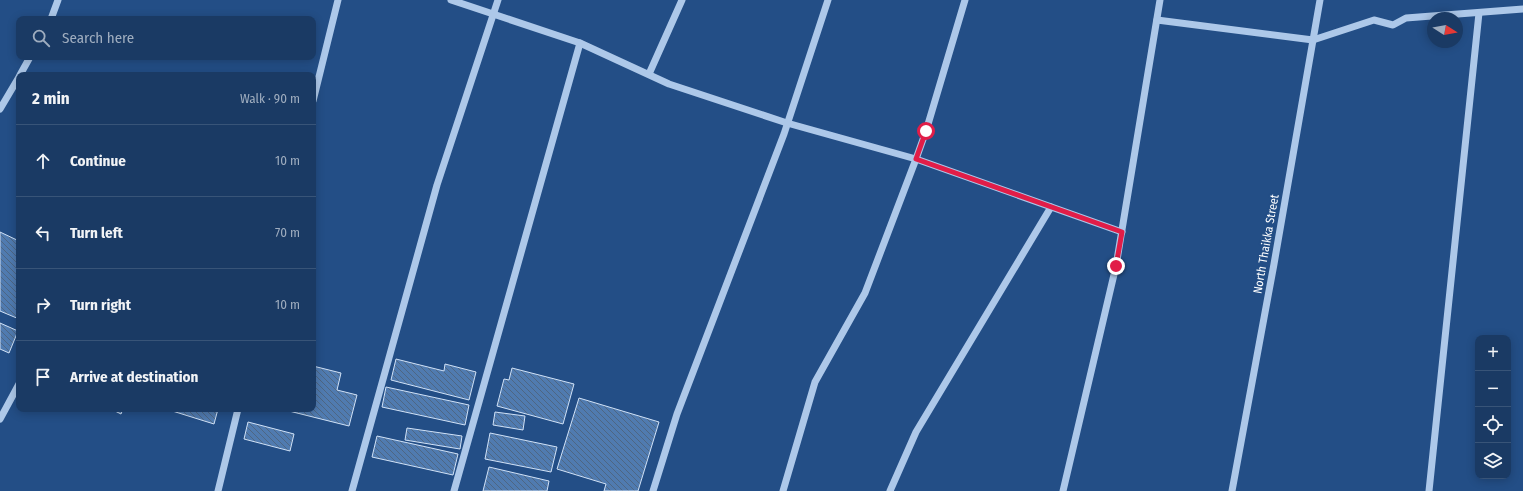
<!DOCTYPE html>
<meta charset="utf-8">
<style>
:root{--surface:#1a3a64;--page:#23416a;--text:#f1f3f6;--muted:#9fadbf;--line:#385478}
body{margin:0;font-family:"Fira Sans Condensed",sans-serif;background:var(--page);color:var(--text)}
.controls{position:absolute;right:12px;bottom:12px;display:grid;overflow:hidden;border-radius:8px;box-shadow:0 2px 10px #0003}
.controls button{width:36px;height:36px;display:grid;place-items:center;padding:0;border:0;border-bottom:1px solid var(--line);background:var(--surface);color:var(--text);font:20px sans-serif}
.compass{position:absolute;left:1427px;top:12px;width:36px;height:36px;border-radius:50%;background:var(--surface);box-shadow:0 2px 10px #0003;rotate:101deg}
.stop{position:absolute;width:12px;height:12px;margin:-9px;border:3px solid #e11d48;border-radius:50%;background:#fff}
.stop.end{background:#e11d48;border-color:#fff;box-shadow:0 1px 4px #0008}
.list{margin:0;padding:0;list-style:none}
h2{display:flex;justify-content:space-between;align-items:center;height:52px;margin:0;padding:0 16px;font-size:17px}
h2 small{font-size:13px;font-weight:400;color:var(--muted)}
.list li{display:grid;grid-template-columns:26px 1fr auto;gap:12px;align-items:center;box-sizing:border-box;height:72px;padding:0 16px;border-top:1px solid var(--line)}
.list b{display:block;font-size:15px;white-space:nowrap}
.list em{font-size:13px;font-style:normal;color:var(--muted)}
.icon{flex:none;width:22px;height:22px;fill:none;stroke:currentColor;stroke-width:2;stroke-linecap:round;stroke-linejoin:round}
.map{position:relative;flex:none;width:1523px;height:491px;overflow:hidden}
.search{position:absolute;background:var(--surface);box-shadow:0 2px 10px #0003;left:16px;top:16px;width:300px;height:44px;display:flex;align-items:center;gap:10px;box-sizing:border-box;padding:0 14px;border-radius:8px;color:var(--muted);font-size:15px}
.panel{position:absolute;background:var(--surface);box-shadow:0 2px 10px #0003;left:16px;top:72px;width:300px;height:340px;border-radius:8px}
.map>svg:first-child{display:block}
.building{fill:url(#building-back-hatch);stroke:#d1e2f7}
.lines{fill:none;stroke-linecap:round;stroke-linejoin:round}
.minor{stroke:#adc8e9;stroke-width:7}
.route{stroke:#e11d48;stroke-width:5}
.labels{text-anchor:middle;stroke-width:4;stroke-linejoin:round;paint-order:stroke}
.street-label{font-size:12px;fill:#fff;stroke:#234e86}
</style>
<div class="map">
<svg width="1523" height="491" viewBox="0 0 1523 491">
<defs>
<pattern id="building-back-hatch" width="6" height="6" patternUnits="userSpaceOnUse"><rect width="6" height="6" fill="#507bb0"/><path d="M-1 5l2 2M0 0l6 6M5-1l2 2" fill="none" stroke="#4e6683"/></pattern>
</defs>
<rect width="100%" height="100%" fill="#234e86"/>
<g class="building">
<path d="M0,232L19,241V319L0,311Z"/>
<path d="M0,323L18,331L9,353L0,349Z"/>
<path d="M396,359L444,371L445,364L476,372L469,400L391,380Z"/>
<path d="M313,366L341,373L337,390L357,395L349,426L281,409H313Z"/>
<path d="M512,368L574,384L563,424L497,406L504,379L509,380Z"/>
<path d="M386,387L469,405L465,425L382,407Z"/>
<path d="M579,398L659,422L638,491H604L606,484L557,469Z"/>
<path d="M111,409H123L121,414Z"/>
<path d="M166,409H218L214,424Z"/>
<path d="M495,412L525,416L523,430L493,425Z"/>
<path d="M248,422L294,434L290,451L244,439Z"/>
<path d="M407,428L462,436L460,449L405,440Z"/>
<path d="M490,433L557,447L551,472L485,459Z"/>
<path d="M377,436L458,454L453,475L372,457Z"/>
<path d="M489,467L549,481L547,491H483Z"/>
</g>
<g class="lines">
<g class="minor">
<path d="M451,0L580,43L454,491"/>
<path d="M51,19L58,0"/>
<path d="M1157,20L1313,40L1374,20L1393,25L1406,18L1523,9"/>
<path d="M580,43L669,84L787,123L916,159L1122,232"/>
<path d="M649,74L682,0"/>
<path d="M20,75L30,57"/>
<path d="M313,101L338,0"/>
<path d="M0,109L19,77"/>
<path d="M0,419L19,384"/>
<path d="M218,491L238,409"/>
<path d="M352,491L437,185L498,0"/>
<path d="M653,491L677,414L784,134L828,0"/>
<path d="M783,491L815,382L865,293L916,159L926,131L965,0"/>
<path d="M890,491L916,432L1051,207"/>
<path d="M1063,491L1116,266L1160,0"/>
<path d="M1232,491L1274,264L1320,0"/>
<path d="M1429,491L1479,13"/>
</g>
</g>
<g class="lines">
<path class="route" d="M926,131L916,159L1122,232L1116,266"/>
</g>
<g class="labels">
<g class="street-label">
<text transform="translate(1266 244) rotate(-80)" y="4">North Thaikka Street</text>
</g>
</g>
</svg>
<div class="controls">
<button>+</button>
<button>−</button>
<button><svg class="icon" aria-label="locate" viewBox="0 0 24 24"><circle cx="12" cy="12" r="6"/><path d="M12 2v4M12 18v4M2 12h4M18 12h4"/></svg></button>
<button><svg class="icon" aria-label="layers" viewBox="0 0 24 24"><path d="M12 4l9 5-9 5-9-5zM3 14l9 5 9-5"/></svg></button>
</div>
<svg class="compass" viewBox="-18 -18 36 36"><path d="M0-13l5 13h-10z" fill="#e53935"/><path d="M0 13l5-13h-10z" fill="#9fadbf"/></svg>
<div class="stop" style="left:926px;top:131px"></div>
<div class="stop end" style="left:1116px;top:266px"></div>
<div class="search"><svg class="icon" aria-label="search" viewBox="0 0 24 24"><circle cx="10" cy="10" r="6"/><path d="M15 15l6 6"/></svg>Search here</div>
<section class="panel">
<h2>2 min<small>Walk · 90 m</small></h2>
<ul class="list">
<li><svg class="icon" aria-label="ahead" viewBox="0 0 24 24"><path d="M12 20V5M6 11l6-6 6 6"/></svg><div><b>Continue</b></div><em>10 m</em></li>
<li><svg class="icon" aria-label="left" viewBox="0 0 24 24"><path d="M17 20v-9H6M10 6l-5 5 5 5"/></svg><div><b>Turn left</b></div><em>70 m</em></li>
<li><svg class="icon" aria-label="right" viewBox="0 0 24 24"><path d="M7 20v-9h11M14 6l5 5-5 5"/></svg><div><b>Turn right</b></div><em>10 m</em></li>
<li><svg class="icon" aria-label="arrive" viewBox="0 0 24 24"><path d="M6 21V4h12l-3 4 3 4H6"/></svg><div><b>Arrive at destination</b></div></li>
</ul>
</section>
</div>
